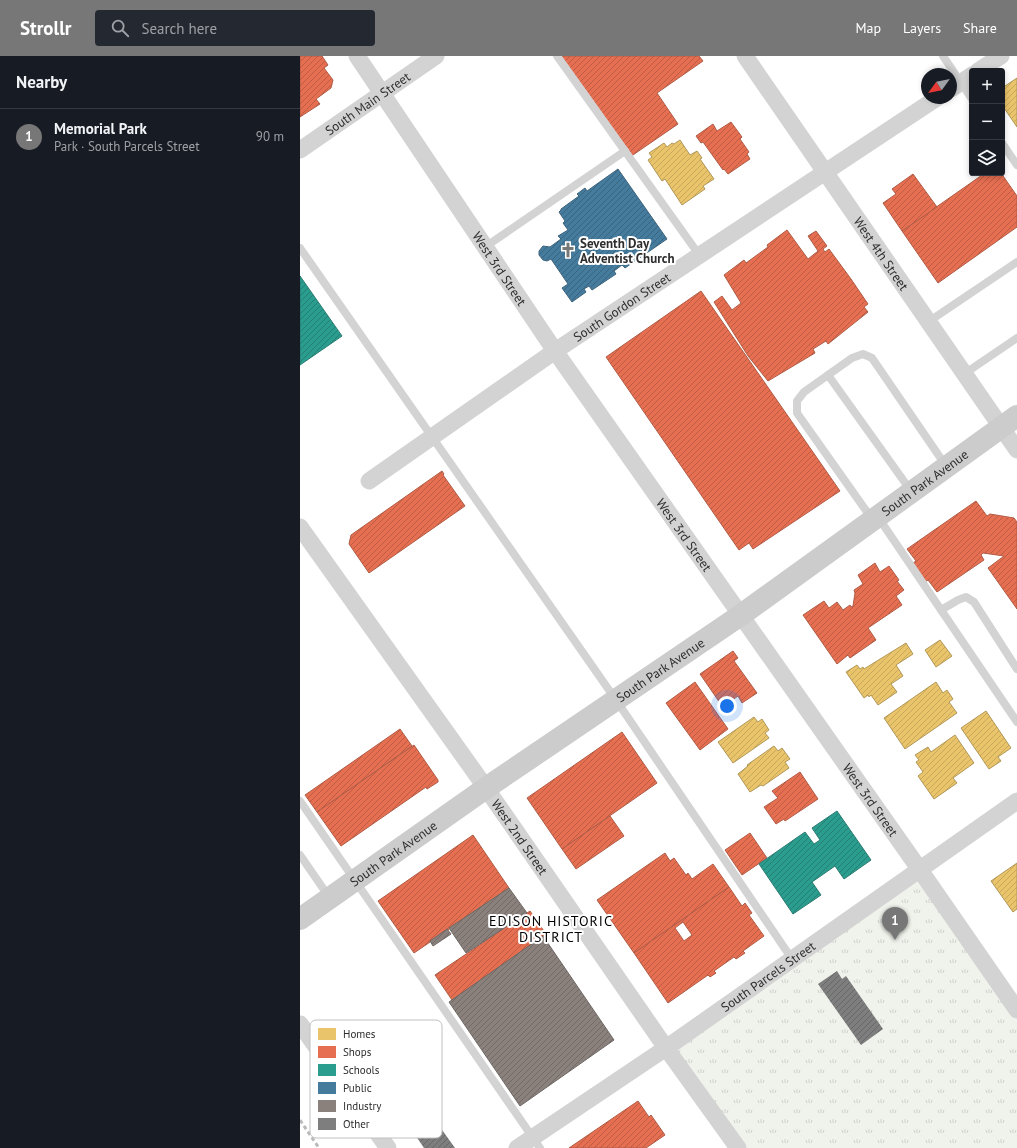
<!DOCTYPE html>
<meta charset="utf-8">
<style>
:root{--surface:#171b24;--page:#242831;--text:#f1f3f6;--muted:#9ea1a6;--line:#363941;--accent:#777}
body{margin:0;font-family:"PT Sans",sans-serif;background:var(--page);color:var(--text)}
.controls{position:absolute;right:12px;top:12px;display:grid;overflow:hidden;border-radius:4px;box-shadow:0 2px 6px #0003}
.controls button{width:36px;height:36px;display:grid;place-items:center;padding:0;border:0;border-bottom:1px solid var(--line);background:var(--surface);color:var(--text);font:20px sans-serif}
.compass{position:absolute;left:621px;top:12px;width:36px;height:36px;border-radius:50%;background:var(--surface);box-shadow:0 2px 6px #0003;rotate:237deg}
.you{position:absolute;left:427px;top:650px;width:14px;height:14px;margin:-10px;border:3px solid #fff;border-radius:50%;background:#1a73e8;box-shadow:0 0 0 6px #1a73e833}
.badge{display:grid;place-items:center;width:26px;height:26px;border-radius:50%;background:var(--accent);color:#fff;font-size:13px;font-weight:700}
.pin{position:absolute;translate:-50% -33px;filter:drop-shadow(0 1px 2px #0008)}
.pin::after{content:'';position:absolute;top:21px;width:14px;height:12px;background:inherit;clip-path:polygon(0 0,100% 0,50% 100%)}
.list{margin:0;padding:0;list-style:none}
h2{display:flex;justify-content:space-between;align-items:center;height:52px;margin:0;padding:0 16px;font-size:17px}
h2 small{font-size:13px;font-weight:400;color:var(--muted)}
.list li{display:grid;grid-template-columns:26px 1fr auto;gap:12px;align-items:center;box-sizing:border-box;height:56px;padding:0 16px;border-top:1px solid var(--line)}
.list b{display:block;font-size:15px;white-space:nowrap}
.list p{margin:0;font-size:13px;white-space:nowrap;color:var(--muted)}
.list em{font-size:13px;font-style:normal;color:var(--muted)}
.icon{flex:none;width:22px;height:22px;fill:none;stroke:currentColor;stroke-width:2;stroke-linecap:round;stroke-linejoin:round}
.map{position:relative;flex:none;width:717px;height:1092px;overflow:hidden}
header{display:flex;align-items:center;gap:24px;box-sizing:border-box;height:56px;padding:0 20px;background:var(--accent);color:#fff}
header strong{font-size:19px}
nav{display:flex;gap:22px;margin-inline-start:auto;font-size:14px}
.search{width:280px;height:36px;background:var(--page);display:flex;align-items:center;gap:10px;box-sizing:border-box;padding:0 14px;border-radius:4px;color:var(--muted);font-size:15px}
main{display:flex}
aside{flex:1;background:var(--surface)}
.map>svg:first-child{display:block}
.grass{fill:url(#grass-tufts)}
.homes{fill:url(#homes-hatch);stroke:#b19758}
.shops{fill:url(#shops-hatch);stroke:#b05c46;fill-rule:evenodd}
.schools{fill:url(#schools-hatch);stroke:#2b7c72}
.public{fill:url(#public-hatch);stroke:#3e647c}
.industry{fill:url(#industry-hatch);stroke:#6e6865}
.building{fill:url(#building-hatch)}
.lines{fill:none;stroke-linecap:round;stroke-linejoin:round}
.lane{stroke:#d3d3d3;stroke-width:8}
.street{stroke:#d3d3d3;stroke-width:17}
.secondary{stroke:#ccc;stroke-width:22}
.rail{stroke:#bababa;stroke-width:3;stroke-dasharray:4 3;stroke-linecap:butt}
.labels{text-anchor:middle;stroke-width:4;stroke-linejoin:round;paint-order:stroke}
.street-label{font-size:13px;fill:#2e2e2e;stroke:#fff}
.poi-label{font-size:13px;font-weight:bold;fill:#2e2e2e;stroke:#fff;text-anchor:start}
.neighbourhood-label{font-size:14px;letter-spacing:1px;fill:#000;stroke:#fff}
.key{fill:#fff;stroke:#c0c0c0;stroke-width:1}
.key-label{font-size:11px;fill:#2e2e2e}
</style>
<header>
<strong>Strollr</strong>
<div class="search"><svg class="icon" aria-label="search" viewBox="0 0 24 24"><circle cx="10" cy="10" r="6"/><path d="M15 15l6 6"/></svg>Search here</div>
<nav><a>Map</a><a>Layers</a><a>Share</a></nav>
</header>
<main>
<aside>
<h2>Nearby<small></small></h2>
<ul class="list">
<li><span class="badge">1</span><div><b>Memorial Park</b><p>Park · South Parcels Street</p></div><em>90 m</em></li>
</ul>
</aside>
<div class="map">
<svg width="717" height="1092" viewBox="0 0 717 1092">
<defs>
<pattern id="grass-tufts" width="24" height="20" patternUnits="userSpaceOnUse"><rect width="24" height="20" fill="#f0f3ec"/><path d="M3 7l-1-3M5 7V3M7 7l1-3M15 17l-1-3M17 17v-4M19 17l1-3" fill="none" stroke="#ced1cb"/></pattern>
<pattern id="homes-hatch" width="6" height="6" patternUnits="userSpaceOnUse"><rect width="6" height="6" fill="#e9c46a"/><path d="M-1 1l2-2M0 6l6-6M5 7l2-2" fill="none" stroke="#c8a95c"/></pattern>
<pattern id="shops-hatch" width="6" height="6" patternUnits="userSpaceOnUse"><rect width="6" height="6" fill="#e76f51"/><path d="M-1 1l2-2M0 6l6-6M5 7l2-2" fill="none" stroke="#bc5c44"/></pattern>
<pattern id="schools-hatch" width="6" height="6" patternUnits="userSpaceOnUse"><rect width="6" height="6" fill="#2a9d8f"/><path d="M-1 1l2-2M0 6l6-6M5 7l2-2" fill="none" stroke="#248075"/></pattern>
<pattern id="public-hatch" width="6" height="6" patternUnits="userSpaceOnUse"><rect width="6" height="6" fill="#457b9d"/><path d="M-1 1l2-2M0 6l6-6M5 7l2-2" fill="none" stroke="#3a6580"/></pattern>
<pattern id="industry-hatch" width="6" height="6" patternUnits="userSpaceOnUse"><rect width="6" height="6" fill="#8a817c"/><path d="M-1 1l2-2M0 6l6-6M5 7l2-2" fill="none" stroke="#716a66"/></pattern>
<pattern id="building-hatch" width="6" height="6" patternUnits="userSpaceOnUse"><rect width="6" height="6" fill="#7e7e7e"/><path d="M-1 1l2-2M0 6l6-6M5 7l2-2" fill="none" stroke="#686868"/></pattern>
</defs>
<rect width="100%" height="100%" fill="#fff"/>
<path class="grass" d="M620,814L717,954V1092H438L366,992Z"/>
<g class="homes">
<path d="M717,22V71L702,49V32Z"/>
<path d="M380,84L390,99L397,95L402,102L400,103L414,123L403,130L405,133L382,149L365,123L362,125L348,104L352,101L349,97L364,87L367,91L372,87L374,88Z"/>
<path d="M640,584L652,600L636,611L625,594Z"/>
<path d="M606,587L613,598L596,609L603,620L591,628L597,636L578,649L571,639L569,641L568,639L564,642L546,616L557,609L560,613L563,611L564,613Z"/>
<path d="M636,626L643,637L647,634L653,643L649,646L657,657L605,693L584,662Z"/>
<path d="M686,655L711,692L698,701L701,705L689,713L661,672Z"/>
<path d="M454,661L458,666L462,663L469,674L465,677L469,682L433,707L418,686Z"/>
<path d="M655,679L674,707L653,722L657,727L634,743L618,720L623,716L616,706L619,704L615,699L628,691L631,696Z"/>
<path d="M474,690L478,695L482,692L490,703L485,706L489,712L463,730L461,729L450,736L438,718L448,710L447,709Z"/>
<path d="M717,807V853L713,856L691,825Z"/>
</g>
<g class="shops">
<path d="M0,0H22L28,9L24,12L33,24L31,32L16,43L20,48L0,61Z"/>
<path d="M260,0H399L403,5L357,37L378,68L330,101Z"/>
<path d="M431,66L442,81L440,83L449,96L447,98L450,103L428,118L424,113L423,114L403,86L401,87L396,80L413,68L417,75Z"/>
<path d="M685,117H701L717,140V171L638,227L602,175Z"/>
<path d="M613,118L637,151L602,175L583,147L596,138L592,133Z"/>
<path d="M487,174L508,203L518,195L508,180L516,175L527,190L523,193L525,196L529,193L551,223L568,248L564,251L568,256L528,288L526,285L513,293L515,297L468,325L448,300L414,246L422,240L432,254L441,247L424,219L444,204L446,207L468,191L467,189Z"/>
<path d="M401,235L540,435L453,493L449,487L439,494L306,301Z"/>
<path d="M142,415L144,418L143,419L165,450L69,517L49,488L51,479Z"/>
<path d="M676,445L687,460L690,458L714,462L717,466V553L688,512L704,500L683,497L681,499L684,504L637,536L628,524L625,526L613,507L616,505L607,493Z"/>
<path d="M575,507L580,516L589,510L599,524L597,525L604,534L596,540L602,549L568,572L576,584L550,602L548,599L537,608L503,559L524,545L529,552L537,546L543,554L550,549L551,551L553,550L555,537L554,534L563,528L558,519Z"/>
<path d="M433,595L438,602L434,605L457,637L442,647L438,640L425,649L423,644L420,647L400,618Z"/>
<path d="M395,626L428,673L400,694L366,647Z"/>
<path d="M100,673L112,690L17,756L5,739Z"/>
<path d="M322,676L357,727L262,793L227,742Z"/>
<path d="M114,689L138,724V726L127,733L126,731L41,790L17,756Z"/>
<path d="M500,716L518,743L485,765L484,763L476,768L464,751L478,742L472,735Z"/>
<path d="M310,760L324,780L276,813L262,793Z"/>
<path d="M450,777L467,802L442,819L425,794Z"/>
<path d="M173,779L209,832L114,897L78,845Z"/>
<path d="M365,797L370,805L374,802L386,819L388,817L392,823L413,808L429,831L334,897L297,844Z"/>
<path d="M429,831L442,850L445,847L452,857L449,859L464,880L443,895L445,897L436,903L434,901L414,915L416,917L410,921L408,919L368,947L334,897ZM383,866L392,879L384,885L375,872Z"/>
<path d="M230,855L246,878L152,944L135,919Z"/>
<path d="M338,1045L349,1061L351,1059L365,1079L346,1092H269Z"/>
</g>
<g class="schools">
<path d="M0,220L42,280L0,309Z"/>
<path d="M537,755L571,804L544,823L535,810L512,826L521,839L493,858L459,808L505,776L514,788L520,784L512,772Z"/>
</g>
<path class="public" d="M318,113L367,183L325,212L322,209L314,215L316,218L292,234L289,230L284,233L286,236L272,246L262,232L268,228L251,203L247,205L243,204L239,199V195L243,190L250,191L261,183L258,180L268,174L263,167L265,165L259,156L261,154V153L279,140L277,138L285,132L287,135Z"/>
<g class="industry">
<path d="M209,832L227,857L166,897L149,872Z"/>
<path d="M147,873L151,878L133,890L130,885Z"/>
<path d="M243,880L314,984L220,1050L149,946Z"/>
</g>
<g class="building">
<path d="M537,915L542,923L546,920L583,973L561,989L518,928Z"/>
<path d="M125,1050L155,1092H124L105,1064Z"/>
</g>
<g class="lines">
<g class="lane">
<path d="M257,0L400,200"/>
<path d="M643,0L672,43"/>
<path d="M702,87L717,109"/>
<path d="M185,191L325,95"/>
<path d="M0,192L316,644L492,903"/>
<path d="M628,266L717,206"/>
<path d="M664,318L717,282"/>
<path d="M528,319L611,435"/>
<path d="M578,461L717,666"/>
<path d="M572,463L497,357V345L504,336L552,302L563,298L572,302L646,410"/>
<path d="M641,554L658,544L666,541L674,546L717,613"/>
<path d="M0,745L240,1092"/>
<path d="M0,799L29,841"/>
</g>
<g class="street">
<path id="s1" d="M57,0L255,295L620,814L717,954"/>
<path id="s2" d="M445,0L717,394"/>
<path d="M678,15L701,0"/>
<path d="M651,33L672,19"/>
<path id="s3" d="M0,94L136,0"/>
<path id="s4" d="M69,425L255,295L637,42"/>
<path id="s5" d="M0,471L186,732L366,992L438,1092"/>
<path d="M0,968L88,1092"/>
<path id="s6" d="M217,1092L366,992L717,745"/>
</g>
<path class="secondary" id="s7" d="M0,863L186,732L441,559L717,360"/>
<path class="rail" d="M0,1064L19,1092"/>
</g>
<defs>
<symbol id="church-bare" viewBox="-9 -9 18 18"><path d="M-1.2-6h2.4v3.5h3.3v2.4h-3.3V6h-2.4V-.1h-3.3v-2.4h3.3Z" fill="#777" stroke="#fff" stroke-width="2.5" paint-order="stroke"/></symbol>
</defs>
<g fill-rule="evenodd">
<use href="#church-bare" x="257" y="183" width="22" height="22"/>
</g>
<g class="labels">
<g class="street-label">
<text dy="5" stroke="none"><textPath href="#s3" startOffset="82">South Main Street</textPath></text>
<text dy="5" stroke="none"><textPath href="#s2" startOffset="240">West 4th Street</textPath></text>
<text dy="5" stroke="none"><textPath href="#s1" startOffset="256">West 3rd Street</textPath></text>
<text dy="5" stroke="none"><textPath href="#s4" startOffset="307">South Gordon Street</textPath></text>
<text dy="5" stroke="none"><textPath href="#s7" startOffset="762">South Park Avenue</textPath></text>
<text dy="5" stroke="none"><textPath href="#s1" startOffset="580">West 3rd Street</textPath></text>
<text dy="5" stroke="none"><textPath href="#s7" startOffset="438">South Park Avenue</textPath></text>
<text dy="5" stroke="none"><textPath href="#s1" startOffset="904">West 3rd Street</textPath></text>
<text dy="5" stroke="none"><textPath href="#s5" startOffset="380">West 2nd Street</textPath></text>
<text dy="5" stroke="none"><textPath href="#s7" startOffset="114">South Park Avenue</textPath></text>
<text dy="5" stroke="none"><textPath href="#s6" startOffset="304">South Parcels Street</textPath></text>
</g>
<g class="poi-label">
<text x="280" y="192">Seventh Day<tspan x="280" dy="15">Adventist Church</tspan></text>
</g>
<g class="neighbourhood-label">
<text x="251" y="870">EDISON HISTORIC<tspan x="251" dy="16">DISTRICT</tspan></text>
</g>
</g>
<rect x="10" y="964" width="132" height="118" rx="6" class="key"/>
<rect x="18" y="972" width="18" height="12" fill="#e9c46a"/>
<rect x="18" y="990" width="18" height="12" fill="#e76f51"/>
<rect x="18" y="1008" width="18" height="12" fill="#2a9d8f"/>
<rect x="18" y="1026" width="18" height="12" fill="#457b9d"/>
<rect x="18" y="1044" width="18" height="12" fill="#8a817c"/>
<rect x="18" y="1062" width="18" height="12" fill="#7e7e7e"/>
<g class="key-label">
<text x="43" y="982">Homes</text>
<text x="43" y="1000">Shops</text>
<text x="43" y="1018">Schools</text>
<text x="43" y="1036">Public</text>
<text x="43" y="1054">Industry</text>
<text x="43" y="1072">Other</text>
</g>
</svg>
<div class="controls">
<button>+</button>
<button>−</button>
<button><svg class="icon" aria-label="layers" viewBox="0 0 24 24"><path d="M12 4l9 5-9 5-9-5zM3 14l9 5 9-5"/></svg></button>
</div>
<svg class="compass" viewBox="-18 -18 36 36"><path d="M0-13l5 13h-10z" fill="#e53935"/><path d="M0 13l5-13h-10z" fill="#9ea1a6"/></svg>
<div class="you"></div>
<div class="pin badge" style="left:595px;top:884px">1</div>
</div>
</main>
